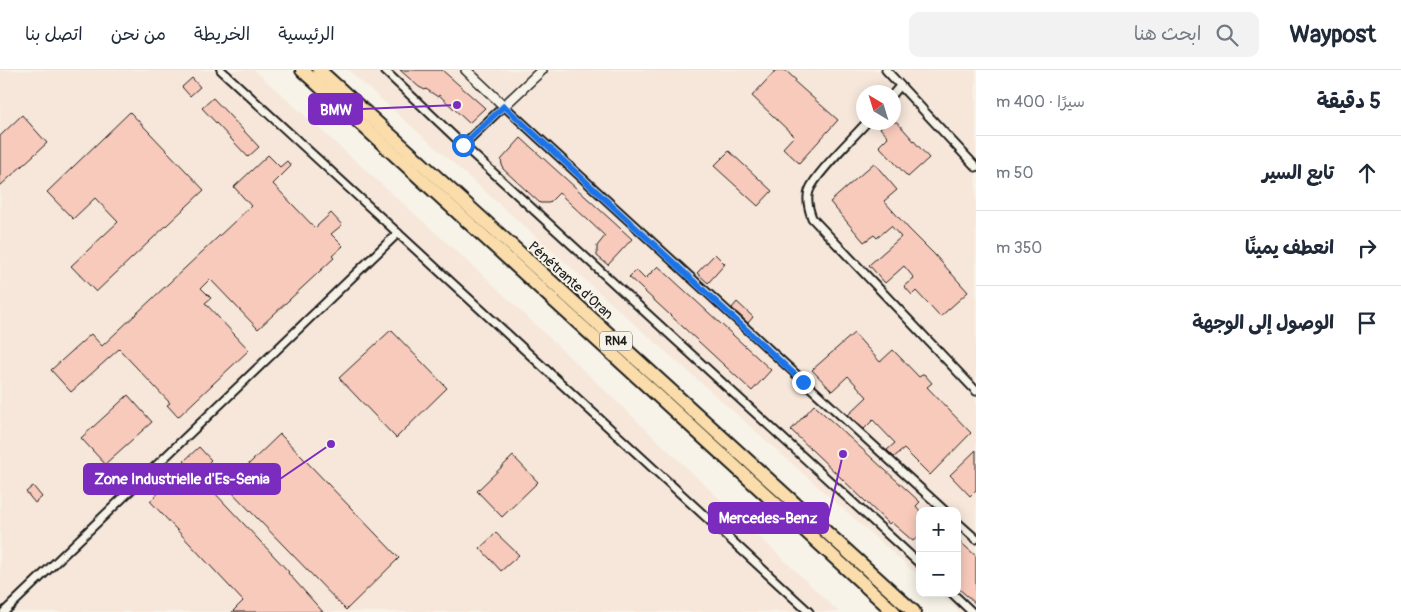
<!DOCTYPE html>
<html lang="ar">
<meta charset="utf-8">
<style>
:root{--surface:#fff;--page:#f2f2f3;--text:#1f2937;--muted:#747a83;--line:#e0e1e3}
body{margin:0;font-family:Pangolin,"Playpen Sans Arabic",sans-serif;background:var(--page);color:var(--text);direction:rtl}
.controls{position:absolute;right:15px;bottom:15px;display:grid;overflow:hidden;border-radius:10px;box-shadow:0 2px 12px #0003}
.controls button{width:45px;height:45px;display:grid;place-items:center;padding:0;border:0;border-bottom:1px solid var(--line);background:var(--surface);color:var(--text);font:25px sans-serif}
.compass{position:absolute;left:856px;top:15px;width:45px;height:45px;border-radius:50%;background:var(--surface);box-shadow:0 2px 12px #0003;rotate:322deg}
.stop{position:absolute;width:15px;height:15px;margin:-11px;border:4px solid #1a73e8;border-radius:50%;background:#fff}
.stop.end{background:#1a73e8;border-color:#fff;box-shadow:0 1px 5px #0008}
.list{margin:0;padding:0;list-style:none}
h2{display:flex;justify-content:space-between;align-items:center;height:65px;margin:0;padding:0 20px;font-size:21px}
h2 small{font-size:16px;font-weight:400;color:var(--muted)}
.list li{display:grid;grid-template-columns:32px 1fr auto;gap:15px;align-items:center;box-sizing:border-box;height:75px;padding:0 20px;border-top:1px solid var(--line)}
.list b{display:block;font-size:19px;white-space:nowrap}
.list em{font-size:16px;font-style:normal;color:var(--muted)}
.icon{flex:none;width:28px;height:28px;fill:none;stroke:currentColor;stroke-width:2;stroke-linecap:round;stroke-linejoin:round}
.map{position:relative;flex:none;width:976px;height:542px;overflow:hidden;direction:ltr}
header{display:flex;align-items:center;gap:30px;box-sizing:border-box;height:70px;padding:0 25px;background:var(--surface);border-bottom:1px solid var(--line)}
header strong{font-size:24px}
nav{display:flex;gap:28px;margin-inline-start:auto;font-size:18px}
.search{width:350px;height:45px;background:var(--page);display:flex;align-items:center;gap:12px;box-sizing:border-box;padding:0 18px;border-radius:10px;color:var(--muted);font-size:19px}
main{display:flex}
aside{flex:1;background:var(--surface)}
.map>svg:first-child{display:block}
.built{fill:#f7e7da;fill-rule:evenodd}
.building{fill:#f8cabb;stroke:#1c1c1c}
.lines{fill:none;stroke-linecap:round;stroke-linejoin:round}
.street-casing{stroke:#1c1c1c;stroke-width:11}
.secondary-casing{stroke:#1c1c1c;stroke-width:12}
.highway-casing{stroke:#1c1c1c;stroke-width:16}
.street{stroke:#f7f3e8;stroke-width:7}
.secondary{stroke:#f7f3e8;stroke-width:9}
.highway{stroke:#faddab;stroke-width:12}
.route{stroke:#1a73e8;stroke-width:6}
.labels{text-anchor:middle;stroke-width:4;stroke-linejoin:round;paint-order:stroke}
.shield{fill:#f7f3e8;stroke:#5e5c59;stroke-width:1}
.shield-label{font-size:12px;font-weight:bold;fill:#1c1c1c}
.street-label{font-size:14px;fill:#1c1c1c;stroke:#f7f3e8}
.leader{fill:none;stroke:#7b2cbf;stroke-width:2}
.callout-dot{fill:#7b2cbf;stroke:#f7f3e8;stroke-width:2}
.callout{fill:#7b2cbf;stroke:#7b2cbf;stroke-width:2}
.callout-label{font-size:15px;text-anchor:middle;font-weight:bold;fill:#fff}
</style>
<header>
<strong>Waypost</strong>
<div class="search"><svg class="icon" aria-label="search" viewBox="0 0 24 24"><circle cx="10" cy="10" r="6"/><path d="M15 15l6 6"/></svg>ابحث هنا</div>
<nav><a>الرئيسية</a><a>الخريطة</a><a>من نحن</a><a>اتصل بنا</a></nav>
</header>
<main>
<aside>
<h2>5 دقيقة<small>سيرًا · 400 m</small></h2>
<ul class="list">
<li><svg class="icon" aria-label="ahead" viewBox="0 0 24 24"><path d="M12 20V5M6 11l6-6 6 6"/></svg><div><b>تابع السير</b></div><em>50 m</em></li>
<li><svg class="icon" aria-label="right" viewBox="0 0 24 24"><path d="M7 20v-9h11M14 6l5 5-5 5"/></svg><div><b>انعطف يمينًا</b></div><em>350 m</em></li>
<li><svg class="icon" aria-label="arrive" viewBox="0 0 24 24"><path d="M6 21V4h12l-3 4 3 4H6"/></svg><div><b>الوصول إلى الوجهة</b></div></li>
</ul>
</aside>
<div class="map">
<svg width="976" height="542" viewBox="0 0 976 542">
<rect width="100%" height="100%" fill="#f7f3e8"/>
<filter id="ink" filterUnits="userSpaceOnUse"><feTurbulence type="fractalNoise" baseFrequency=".02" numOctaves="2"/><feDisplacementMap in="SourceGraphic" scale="10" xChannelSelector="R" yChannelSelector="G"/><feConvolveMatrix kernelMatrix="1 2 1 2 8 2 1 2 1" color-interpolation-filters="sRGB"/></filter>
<g filter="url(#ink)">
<g class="built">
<path d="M0,0H254L484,206L839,542H0Z"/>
<path d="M348,0H976V542H959L938,523H957V441H920V507ZM864,22H894V52H864Z"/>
</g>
<g class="building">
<path d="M400,0H442L485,38L469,53L439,25L438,27L426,19L425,20L419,17Z"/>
<path d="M776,0H785L796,10L795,12L838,50L799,93L783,78L794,66L752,26Z"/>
<path d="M192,8L200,17L190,26L182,17Z"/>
<path d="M213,28L259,77L248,87L202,38Z"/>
<path d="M130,42L204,120L96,222L71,196L118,152L95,128L73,149L47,122Z"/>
<path d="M22,45L47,73L0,116V66Z"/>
<path d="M887,52H897L929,88L908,107L879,76L888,67L880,58Z"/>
<path d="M521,68L632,169L608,195L597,186V176L605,166L559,123L549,133H540L503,99L501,90Z"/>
<path d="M729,81L772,121L758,136L714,96Z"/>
<path d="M268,85L280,97L287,91L291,96L273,114L315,158L331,143L342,155L331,164L343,176L332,186L334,188L258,259L210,209L201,218L211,228L205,233L249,280L178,347L167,335L170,333L119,279L71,322L51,300L91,264L102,276L251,136L234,117Z"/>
<path d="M874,93L897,120L884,131L909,159L934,184L968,222L940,247L916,221L912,225L904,216L914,208L904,196L885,213L869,195L901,167L891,156L877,168L874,165L864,172L830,132Z"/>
<path d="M715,184L725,194L708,213L697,203Z"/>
<path d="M658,196L771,300L752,321L629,207L636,200L645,209Z"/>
<path d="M737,232L753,247L748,253L732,238Z"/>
<path d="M391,260L447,318L396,368L339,308Z"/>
<path d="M854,263L880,292L893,280L919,307L924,304L932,313L927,317L971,363L930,405L904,379L894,387L887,380L895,373L873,350L864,359L848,345L867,327L848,306L832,321L812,300Z"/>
<path d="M128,325L152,352L105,394L81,368Z"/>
<path d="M814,335L920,432L916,436L920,441V465L913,471L891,452L889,454L791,360Z"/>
<path d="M280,364L399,488L346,540L226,416Z"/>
<path d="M199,377L211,390L197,404L289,502L288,503L323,542H232L243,531L150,431L188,395L184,391Z"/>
<path d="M976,380V420L970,426L950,405Z"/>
<path d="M513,386L538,412L502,447L477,421Z"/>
<path d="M33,416L42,427L35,433L26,422Z"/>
<path d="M496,463L519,485L501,501L480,478Z"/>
<path d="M957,469L976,486V534L957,517Z"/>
</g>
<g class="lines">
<defs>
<g id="street">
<path d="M221,0L809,542"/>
<path d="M384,0L463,75L920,494"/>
<path d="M886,0L976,97"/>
<path d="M894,23L900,16"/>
<path d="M867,52C853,68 815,104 809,121C806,130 809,140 812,148L976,321"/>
<path d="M463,75L504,36L945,441"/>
<path d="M957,452L976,469"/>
<path d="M952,523L972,542"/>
<path d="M4,542L398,163"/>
</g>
<path id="secondary" d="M466,0L504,36L542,0"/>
<g id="highway">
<path d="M302,0L894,542"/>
<path d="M319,0L914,542"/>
</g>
</defs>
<use href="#street" class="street-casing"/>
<use href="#secondary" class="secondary-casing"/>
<use href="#highway" class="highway-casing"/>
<use href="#street" class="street"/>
<use href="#secondary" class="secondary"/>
<use href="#highway" class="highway"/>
</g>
</g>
<g class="lines" filter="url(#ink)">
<path class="route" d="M463,75L504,36L803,312"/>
</g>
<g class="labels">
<rect class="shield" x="600" y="261.5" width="32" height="19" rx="4"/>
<g class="shield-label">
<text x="616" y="275">RN4</text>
</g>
<g class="street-label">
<text transform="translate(571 210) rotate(42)" y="5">Pénétrante d'Oran</text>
</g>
</g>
<path class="leader" d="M457 35L362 39M331 374L280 409M843 384L828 448"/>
<g class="callout-dot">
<circle cx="457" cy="35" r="5"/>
<circle cx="331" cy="374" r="5"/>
<circle cx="843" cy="384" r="5"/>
</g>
<g class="callout">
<rect x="309" y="24" width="53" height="30" rx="5"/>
<rect x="84" y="394" width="196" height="30" rx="5"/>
<rect x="709" y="433" width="119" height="30" rx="5"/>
</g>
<g class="callout-label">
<text x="336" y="45">BMW</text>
<text x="182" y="414">Zone Industrielle d'Es-Senia</text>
<text x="768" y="453">Mercedes-Benz</text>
</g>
</svg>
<div class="controls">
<button>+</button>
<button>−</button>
</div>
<svg class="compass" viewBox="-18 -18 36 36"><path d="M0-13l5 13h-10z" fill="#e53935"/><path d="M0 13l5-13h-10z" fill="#747a83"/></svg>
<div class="stop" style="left:463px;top:75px"></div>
<div class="stop end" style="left:803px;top:312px"></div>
</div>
</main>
